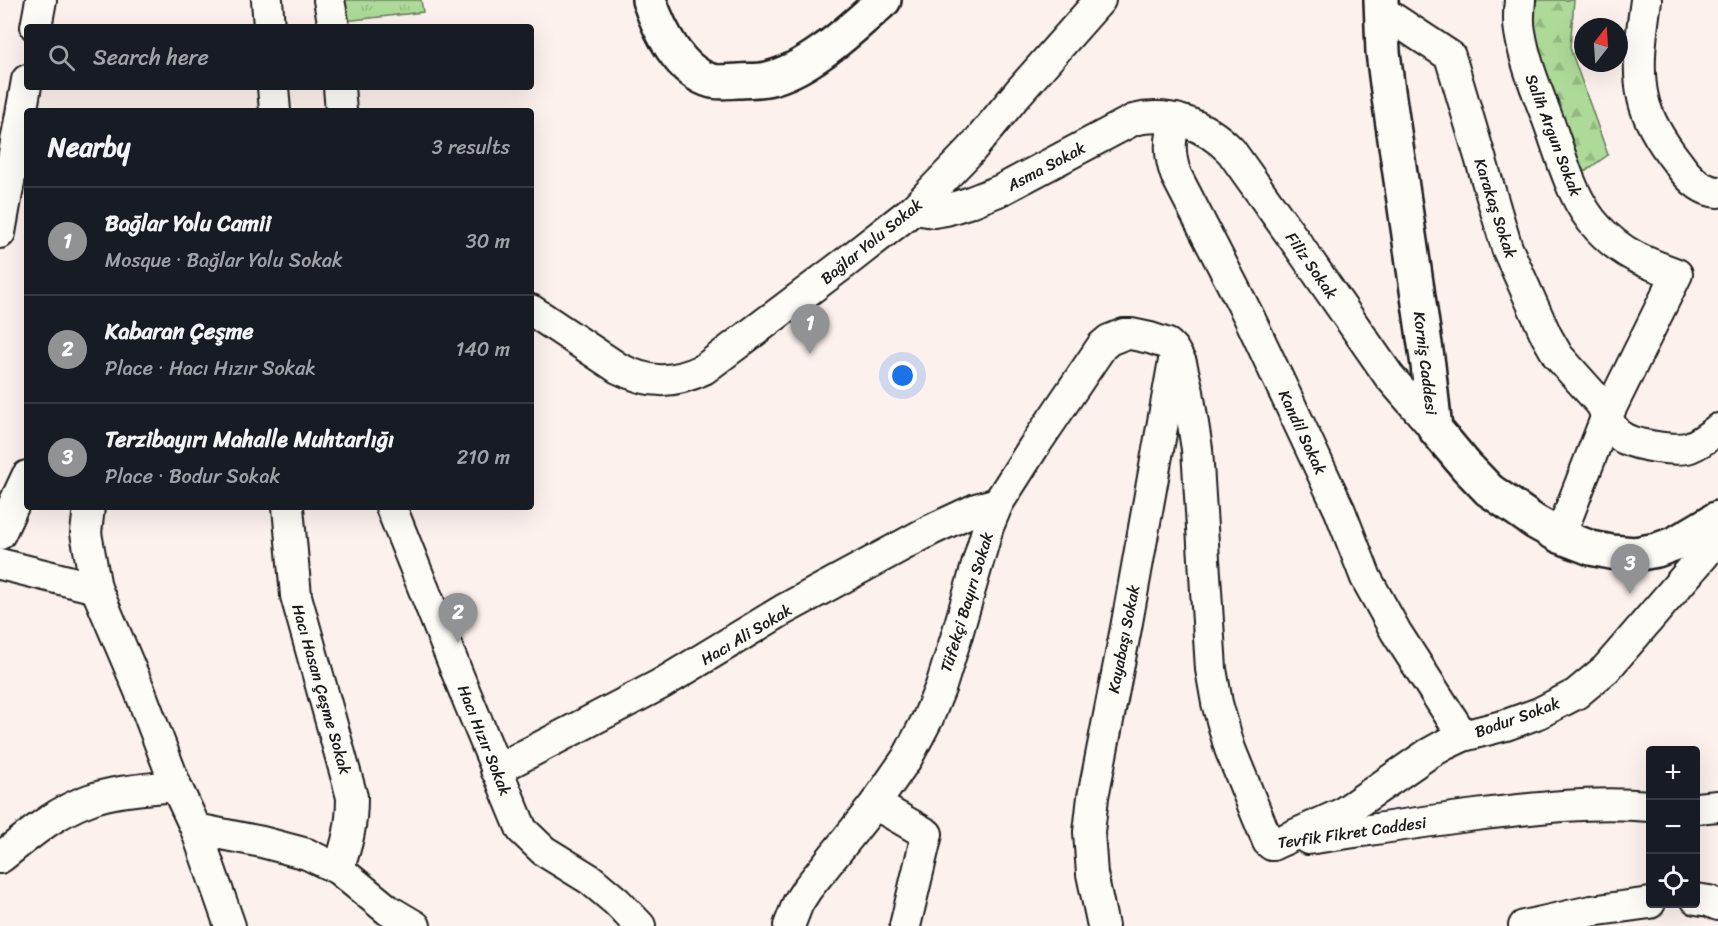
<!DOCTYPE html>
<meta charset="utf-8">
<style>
:root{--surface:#171b24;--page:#242831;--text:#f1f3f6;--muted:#9ea1a6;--line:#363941;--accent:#919294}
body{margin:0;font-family:Sriracha,sans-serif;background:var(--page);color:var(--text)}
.controls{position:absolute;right:18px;bottom:18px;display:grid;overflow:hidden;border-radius:6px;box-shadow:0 6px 24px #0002}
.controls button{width:54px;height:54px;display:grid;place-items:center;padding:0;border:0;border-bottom:2px solid var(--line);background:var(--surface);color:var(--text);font:30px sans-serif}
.compass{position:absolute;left:1574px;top:18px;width:54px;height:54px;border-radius:50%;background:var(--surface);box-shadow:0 6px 24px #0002;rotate:17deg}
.you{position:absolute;left:903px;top:376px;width:21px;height:21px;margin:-15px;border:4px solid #fff;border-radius:50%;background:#1a73e8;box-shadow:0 0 0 9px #1a73e833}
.badge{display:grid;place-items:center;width:39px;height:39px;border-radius:50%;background:var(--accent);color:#fff;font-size:20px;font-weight:700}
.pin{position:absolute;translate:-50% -50px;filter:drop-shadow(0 2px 3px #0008)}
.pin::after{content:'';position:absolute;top:32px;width:21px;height:18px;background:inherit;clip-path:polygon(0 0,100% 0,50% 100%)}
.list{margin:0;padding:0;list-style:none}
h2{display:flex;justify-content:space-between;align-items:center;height:78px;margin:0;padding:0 24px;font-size:26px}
h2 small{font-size:20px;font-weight:400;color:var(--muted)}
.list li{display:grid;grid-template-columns:39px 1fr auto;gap:18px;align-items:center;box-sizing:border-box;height:108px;padding:0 24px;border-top:2px solid var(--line)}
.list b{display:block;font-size:22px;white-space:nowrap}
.list p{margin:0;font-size:20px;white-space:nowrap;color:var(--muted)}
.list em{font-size:20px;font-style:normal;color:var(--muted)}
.icon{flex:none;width:33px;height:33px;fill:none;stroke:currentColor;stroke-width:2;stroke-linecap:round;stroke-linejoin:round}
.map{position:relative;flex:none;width:1718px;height:926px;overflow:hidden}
.search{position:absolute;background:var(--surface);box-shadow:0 6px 24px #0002;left:24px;top:24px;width:510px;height:66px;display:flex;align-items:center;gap:15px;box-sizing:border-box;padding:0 21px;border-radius:6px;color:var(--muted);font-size:22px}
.panel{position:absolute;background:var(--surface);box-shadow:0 6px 24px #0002;left:24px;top:108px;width:510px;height:402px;border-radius:6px}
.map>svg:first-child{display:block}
.grass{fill:url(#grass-tufts);stroke:#647b5a;stroke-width:1.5}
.forest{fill:url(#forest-firs);stroke:#647b5a;stroke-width:1.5}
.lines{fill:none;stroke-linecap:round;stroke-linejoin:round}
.minor-casing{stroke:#1c1c1c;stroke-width:34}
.major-casing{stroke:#1c1c1c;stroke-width:38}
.minor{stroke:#fdfcf7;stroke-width:30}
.major{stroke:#fdfcf7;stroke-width:33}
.labels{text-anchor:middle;stroke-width:4.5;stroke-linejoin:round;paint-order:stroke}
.street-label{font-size:16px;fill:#1c1c1c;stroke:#fdfcf7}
</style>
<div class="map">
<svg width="1718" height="926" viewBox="0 0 1718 926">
<defs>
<pattern id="grass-tufts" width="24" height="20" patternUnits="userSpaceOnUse" patternTransform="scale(1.5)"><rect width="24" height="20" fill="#adda98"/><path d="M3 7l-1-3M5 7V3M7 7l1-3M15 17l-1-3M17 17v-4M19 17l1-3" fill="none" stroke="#94ba82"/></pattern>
<pattern id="forest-firs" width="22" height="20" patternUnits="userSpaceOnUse" patternTransform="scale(1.5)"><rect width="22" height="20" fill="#adda98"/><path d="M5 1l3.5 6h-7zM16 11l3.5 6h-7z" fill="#94ba82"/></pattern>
</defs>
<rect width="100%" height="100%" fill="#fcf1ed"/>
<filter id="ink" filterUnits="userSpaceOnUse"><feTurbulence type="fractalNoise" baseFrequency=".0167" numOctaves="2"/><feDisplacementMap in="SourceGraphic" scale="12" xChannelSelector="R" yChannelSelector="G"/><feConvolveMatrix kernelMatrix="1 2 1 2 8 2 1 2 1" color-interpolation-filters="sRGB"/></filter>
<g filter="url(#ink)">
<path class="grass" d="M341,0H421L423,12L345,21Z"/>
<path class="forest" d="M1533,0H1574L1570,48L1608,155L1581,174L1534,45Z"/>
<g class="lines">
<defs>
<g id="minor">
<path d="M267,0L269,27"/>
<path d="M329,0L334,27"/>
<path d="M1520,0C1519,10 1518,22 1520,32C1525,63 1537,91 1548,120C1561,155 1572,201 1598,228C1622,254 1644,262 1677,274L1606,418L1560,536"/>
<path d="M1646,0C1642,31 1636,66 1643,98C1648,122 1663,144 1678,163C1687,176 1701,191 1718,192"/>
<path d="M1382,11L1450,56L1507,248L1546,335L1558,356L1601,404C1607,414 1605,419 1614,429C1616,432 1621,437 1625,439C1638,445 1676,452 1690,447C1701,443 1709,436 1718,429"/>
<path d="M36,27L41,0"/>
<path d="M273,87L275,111"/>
<path d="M339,87L341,111"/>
<path d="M1176,119C1169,139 1169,155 1176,175L1249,317L1303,432L1340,511L1366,578L1396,632L1463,736"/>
<path d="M914,209L934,212L946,210L968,203L1001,190L1133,120C1169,111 1205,124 1231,151L1298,245L1389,376L1435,429"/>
<path d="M0,233L27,80"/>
<path d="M531,310L618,368C650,384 672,384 704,369L845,263L914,209L971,150L1018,93L1100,0"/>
<path d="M89,507L86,533L96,588L139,689L176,786L196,829L230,926"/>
<path d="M288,507L296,596L352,797C352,824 348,843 338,869"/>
<path d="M391,507L464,690L522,830L544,851L591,880L617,902L640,926"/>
<path d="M0,534L27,476"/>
<path d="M0,564L96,588"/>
<path d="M496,770L661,684L783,610L931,530L976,509L998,503"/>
<path d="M875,804L927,834L905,926"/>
<path d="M1696,808L1718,806"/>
<path d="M196,829L262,842L307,854L338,869L388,910L415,926"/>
<path d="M1308,839C1364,831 1420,822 1476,815C1534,808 1592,801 1650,806"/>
<path d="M1272,845L1341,814L1428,754L1446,744L1463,736L1506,725L1539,713L1576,694L1606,669L1704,555L1718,535"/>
<path d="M0,858C28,836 55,812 89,800C116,790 147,789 176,786"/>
<path d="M1696,899L1709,901L1718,905"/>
<path d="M789,926L798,903L807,889L875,804L907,758L928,718L941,686L956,638L988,527L998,503L1033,448L1102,346L1109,340L1124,334H1131L1150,338L1168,344L1173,349L1181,363L1188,392L1197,449L1211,669L1217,703L1230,749L1268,842L1272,845"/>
<path d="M1103,926L1092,874L1089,832L1093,797L1126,628L1175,355"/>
<path d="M1524,926L1591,911L1650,903"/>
</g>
<g id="major">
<path d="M649,0C659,29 679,72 712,81C720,83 731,81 739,81C748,80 758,81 767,79C809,70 852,28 884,0"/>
<path d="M1381,0L1383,52L1387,84L1428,365L1435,429L1466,466L1489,490L1535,522L1560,536L1591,548L1611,552L1635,554L1657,550L1676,543L1718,518"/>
</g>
</defs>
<use href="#minor" class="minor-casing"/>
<use href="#major" class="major-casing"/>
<use href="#minor" class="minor"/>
<use href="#major" class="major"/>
</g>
</g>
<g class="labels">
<g class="street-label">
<text transform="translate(1554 135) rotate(69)" y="6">Salih Argun Sokak</text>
<text transform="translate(1046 166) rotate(-28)" y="6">Asma Sokak</text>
<text transform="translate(1496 208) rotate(72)" y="6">Karakaş Sokak</text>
<text transform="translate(871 241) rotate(-39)" y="6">Bağlar Yolu Sokak</text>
<text transform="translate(1312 265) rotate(55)" y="6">Filiz Sokak</text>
<text transform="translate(1426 363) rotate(83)" y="6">Korniş Caddesi</text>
<text transform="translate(1303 432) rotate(65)" y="6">Kandil Sokak</text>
<text transform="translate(966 602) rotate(-73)" y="6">Tüfekçi Bayırı Sokak</text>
<text transform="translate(746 634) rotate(-31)" y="6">Hacı Ali Sokak</text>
<text transform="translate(1123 639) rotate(-79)" y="6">Kayabaşı Sokak</text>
<text transform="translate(322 689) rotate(74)" y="6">Hacı Hasan Çeşme Sokak</text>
<text transform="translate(1517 717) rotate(-20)" y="6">Bodur Sokak</text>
<text transform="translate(485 740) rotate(68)" y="6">Hacı Hızır Sokak</text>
<text transform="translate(1352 832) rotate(-8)" y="6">Tevfik Fikret Caddesi</text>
</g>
</g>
</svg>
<div class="controls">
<button>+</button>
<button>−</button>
<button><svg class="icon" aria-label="locate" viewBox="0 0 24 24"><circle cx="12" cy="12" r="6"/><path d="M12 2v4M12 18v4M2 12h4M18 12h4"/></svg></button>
</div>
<svg class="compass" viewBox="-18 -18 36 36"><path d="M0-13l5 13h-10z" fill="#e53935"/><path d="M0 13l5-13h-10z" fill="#9ea1a6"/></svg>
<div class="you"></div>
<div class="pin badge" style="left:810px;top:354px">1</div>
<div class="pin badge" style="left:458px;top:643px">2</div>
<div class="pin badge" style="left:1630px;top:594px">3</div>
<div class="search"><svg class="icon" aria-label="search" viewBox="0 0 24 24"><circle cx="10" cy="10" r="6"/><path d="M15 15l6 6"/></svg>Search here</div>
<section class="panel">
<h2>Nearby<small>3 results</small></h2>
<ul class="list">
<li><span class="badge">1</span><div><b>Bağlar Yolu Camii</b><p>Mosque · Bağlar Yolu Sokak</p></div><em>30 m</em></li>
<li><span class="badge">2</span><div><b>Kabaran Çeşme</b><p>Place · Hacı Hızır Sokak</p></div><em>140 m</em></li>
<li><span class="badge">3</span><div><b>Terzibayırı Mahalle Muhtarlığı</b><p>Place · Bodur Sokak</p></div><em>210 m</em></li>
</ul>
</section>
</div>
